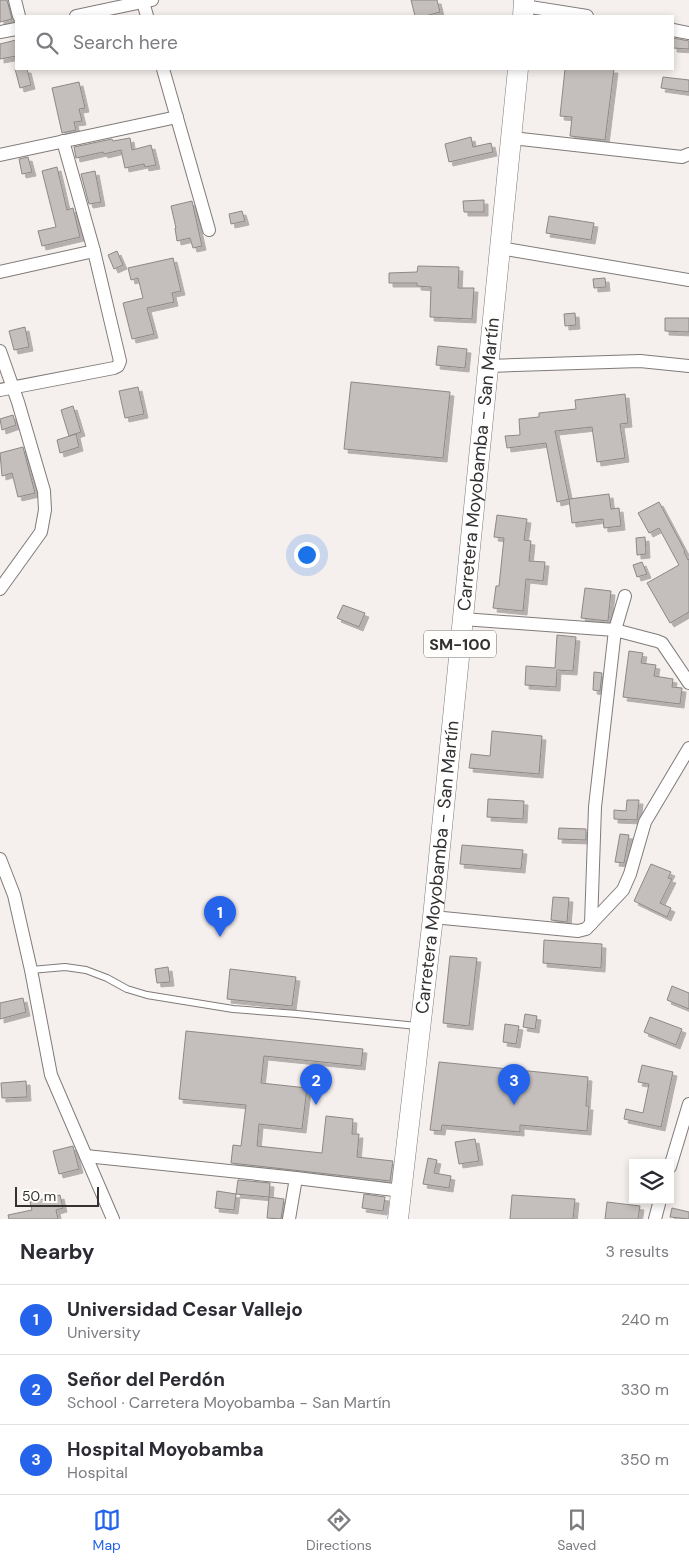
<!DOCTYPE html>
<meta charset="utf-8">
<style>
:root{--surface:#fff;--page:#f2f2f3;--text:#2b2b33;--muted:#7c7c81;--line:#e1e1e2;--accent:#2563eb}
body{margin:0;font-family:"DM Sans",sans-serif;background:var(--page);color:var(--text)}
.controls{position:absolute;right:15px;bottom:15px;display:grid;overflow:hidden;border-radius:0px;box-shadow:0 2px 8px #0003}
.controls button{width:45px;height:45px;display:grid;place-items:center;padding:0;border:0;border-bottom:1px solid var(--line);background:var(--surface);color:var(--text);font:25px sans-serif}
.scale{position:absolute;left:15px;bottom:12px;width:84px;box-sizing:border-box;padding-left:5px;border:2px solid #33312f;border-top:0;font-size:14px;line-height:18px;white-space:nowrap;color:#33312f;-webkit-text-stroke:4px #fffefd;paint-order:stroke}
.you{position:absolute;left:306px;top:554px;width:18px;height:18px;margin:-12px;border:4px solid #fff;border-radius:50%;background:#1a73e8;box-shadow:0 0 0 8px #1a73e833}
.badge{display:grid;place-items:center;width:32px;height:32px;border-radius:50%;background:var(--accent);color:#fff;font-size:16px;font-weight:700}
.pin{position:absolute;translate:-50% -41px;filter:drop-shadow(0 1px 2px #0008)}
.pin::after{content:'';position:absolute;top:26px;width:18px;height:15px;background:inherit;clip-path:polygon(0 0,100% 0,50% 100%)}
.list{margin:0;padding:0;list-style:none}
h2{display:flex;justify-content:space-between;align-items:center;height:65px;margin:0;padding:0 20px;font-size:21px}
h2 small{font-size:16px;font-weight:400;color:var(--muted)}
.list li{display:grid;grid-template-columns:32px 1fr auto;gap:15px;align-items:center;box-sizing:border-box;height:70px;padding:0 20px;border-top:1px solid var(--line)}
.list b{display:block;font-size:19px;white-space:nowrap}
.list p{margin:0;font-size:16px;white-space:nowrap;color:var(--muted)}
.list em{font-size:16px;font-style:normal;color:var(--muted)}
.icon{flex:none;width:28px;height:28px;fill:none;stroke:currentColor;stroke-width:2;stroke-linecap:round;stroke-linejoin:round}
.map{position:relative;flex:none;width:689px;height:1219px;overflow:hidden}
.search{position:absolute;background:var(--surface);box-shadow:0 2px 8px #0003;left:15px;right:15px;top:15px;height:55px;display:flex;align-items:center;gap:12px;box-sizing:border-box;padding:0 18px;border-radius:0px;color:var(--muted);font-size:19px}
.sheet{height:275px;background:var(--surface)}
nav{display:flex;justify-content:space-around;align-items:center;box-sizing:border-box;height:70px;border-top:1px solid var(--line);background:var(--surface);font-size:14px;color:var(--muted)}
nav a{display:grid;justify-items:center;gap:2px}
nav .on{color:var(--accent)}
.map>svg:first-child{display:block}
.building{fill:#c4bfbd;stroke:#8c8885;filter:url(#shadow)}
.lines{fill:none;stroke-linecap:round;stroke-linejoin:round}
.lane-casing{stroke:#807b79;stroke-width:8}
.street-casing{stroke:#807b79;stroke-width:14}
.primary-casing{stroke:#807b79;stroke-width:21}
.lane{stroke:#fff;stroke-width:6}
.street{stroke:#fff;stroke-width:12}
.primary{stroke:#fff;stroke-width:20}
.labels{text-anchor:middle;stroke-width:5;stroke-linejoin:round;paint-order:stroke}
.shield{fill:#fffefd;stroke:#706e6d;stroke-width:1}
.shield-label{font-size:16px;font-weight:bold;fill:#33312f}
.street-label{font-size:18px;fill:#33312f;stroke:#fffefd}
</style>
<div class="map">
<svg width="689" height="1219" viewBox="0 0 689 1219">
<defs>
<filter id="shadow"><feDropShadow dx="4" dy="4" stdDeviation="0" flood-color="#0004"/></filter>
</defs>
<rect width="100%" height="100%" fill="#f5efed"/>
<g class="building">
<path d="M0,0H7L12,19L0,22Z"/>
<path d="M411,0H437L440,12L426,16H415Z"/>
<path d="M673,38L689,41V49L673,48Z"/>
<path d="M16,40V56L0,59V44Z"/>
<path d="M15,69H27L31,85L20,88Z"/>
<path d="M565,69H614L605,140L570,136L572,117L560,116Z"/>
<path d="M663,77L689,80V92L661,88Z"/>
<path d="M79,82L85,108L79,109L82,121L74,122L76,130L62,133L52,88Z"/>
<path d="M471,137L473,147L491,143L493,152L449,162L445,144Z"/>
<path d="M130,138L132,150L151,145L156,165L145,167L144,164L125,168L121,150L104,154L103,152L76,158L74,147L112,139L113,141Z"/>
<path d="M28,157L32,172L22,174L19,159Z"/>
<path d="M57,167L67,210L73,208L80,237L42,246L38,231L56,227L42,171Z"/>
<path d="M95,171L101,202L89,204L81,174Z"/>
<path d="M484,200V212H464L463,201Z"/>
<path d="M192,201L202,246L193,248L190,238L177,241L175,228H176L171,206Z"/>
<path d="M242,211L245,221L231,224L229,214Z"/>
<path d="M549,216L594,223L591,240L546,233Z"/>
<path d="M117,251L123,265L114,269L108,255Z"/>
<path d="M173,258L181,291L172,293L174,302L147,308L154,334L132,339L123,303L143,298L138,278L131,280L128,268Z"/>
<path d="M418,266L459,267L458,288H474L472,319L430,317L431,287L417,286V283H389V273L417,272Z"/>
<path d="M605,278L606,287L594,288L593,279Z"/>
<path d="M575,313L576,325L565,326L564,314Z"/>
<path d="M665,318H689V332L665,331Z"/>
<path d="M25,327L29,347L14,350L9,331Z"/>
<path d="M438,346L467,349L465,368L436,365Z"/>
<path d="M351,382L450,392L443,458L344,449Z"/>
<path d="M138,387L144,414L125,418L119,391Z"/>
<path d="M625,394L628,423L620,424L625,458L597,462L592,427L555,431L569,499L557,502L546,443L507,448L505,436L520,435L519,419L539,417V413L576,409L575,400Z"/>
<path d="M73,406L81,432L69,436L61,410Z"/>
<path d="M13,415L16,425L2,430L0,419Z"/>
<path d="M76,434L79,447L60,453L57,440Z"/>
<path d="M23,447L35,493L18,497L12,473L2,476L0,453Z"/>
<path d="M609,494L611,509L619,508L621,526L604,528L603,519L572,523L569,499Z"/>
<path d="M659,502L685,551L684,552L688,560L689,559V612L670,623L647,583L679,565L659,528L649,533L638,513Z"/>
<path d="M497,515L527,519L524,540L531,541L529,561L545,562L543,581L526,579L523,611L493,608L496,586H499L504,538L494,537Z"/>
<path d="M645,537L646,554L637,555L636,538Z"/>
<path d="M642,562L647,574L637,577L633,565Z"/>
<path d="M585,588L611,591L608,621L581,618Z"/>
<path d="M343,605L365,613L359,627L337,618Z"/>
<path d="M557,635L576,637L573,671L557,670L556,687L525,685L526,666L555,668Z"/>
<path d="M629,651L643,653L641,663L656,665L654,676L673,679L672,687L682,688L680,704L623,697Z"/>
<path d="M594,672L602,673L600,691L593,690Z"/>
<path d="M492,731L542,736L539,774L469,768L471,754L490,756Z"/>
<path d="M488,799L524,801L523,819L487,817Z"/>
<path d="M627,800H639L637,820L614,819V810L626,811Z"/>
<path d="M559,828L586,829V840L558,839Z"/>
<path d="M620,834L629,835L624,863L615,862Z"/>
<path d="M462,845L523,850L521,869L460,864Z"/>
<path d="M651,864L671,872L668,878L672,879L660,903L671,908L667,917L634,901Z"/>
<path d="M553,897L569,898L567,922L551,920Z"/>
<path d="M544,940L602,944L601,968L543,963Z"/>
<path d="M450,956L477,958L469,1026L443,1023Z"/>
<path d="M168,967L170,982L157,983L155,969Z"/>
<path d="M230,969L296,977L292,1006L227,999Z"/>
<path d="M672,986L689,993V1009L667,1000Z"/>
<path d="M23,998L26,1012L0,1019V1003Z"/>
<path d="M525,1014L537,1016L535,1029L523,1027Z"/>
<path d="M650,1017L682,1029L676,1045L644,1032Z"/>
<path d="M505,1024L519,1026L516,1044L503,1042Z"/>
<path d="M186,1031L363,1049L361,1066L264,1056L261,1083L307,1088L302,1129L259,1124L257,1146L322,1153L326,1116L353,1119L352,1134H359L357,1157L393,1161L390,1181L231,1163L233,1145L241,1146L246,1105L179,1099Z"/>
<path d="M439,1062L588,1077L586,1106H589L587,1131L520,1125V1132L442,1125L441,1131L430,1130Z"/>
<path d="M642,1065L673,1072L661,1127L624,1119L626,1109L643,1113L649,1084L638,1082Z"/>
<path d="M26,1081L27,1097L2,1098L1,1083Z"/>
<path d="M475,1139L479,1161L459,1164L455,1142Z"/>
<path d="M73,1146L79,1169L59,1174L53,1151Z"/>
<path d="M428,1158L437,1160L434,1173L451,1176L449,1188L423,1184Z"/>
<path d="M238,1180L270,1183L269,1197L236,1194Z"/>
<path d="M217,1191L236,1194L234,1210L215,1208Z"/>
<path d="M364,1194L385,1197L383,1211L362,1208Z"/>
<path d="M60,1195L63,1208L56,1210L58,1219H9L8,1215L32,1210L30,1202Z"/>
<path d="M512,1195L575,1199L573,1219H510Z"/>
<path d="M269,1197L284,1199L281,1219L267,1218Z"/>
<path d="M607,1202L640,1206L638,1219H605Z"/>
<path d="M672,1208L689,1212V1219L670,1217Z"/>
</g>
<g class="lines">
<defs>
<path id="lane" d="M31,970L65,967L86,970L107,978L127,989L147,995L233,1009L297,1014L417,1026"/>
<g id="street">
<path d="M15,0L19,16"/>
<path d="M143,2L147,16"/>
<path d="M524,6L587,16"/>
<path d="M76,16L152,0"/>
<path d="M673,30L689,33"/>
<path d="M0,32L16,29"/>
<path d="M163,69L209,230"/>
<path d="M512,138L682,157L689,154"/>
<path d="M0,155L177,117"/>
<path d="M500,248L689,280"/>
<path d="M0,272L94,251"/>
<path d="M0,351L18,402L44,491L45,510L41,532L0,589"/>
<path d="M489,366L640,361L689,366"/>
<path d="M0,390L114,368L118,366L120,361L94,251L63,141"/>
<path d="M463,619L615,630L657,641L662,643L689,683"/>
<path d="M0,859L14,895L31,970L51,1075L113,1219"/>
<path d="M433,917L578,931L586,929L623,890L630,874L645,822L689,748"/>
<path d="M591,924L595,807L615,630L625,596"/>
<path d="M86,1156L296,1178L402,1191"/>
<path d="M670,1167L689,1104"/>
<path d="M289,1219L296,1178"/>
<path d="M655,1219L660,1200"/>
</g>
<g id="primary">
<path d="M523,16L524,0"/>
<path id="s1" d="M398,1219L433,917L518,69"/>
</g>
</defs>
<use href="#lane" class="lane-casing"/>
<use href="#street" class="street-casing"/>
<use href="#primary" class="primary-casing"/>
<use href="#lane" class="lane"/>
<use href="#street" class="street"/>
<use href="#primary" class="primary"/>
</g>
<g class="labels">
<rect class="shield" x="424" y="630.5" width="72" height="27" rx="4"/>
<g class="shield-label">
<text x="460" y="650">SM-100</text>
</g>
<g class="street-label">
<text dy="6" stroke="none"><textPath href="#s1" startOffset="759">Carretera Moyobamba - San Martín</textPath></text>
<text dy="6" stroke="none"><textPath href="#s1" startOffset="354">Carretera Moyobamba - San Martín</textPath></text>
</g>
</g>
</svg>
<div class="controls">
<button><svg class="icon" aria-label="layers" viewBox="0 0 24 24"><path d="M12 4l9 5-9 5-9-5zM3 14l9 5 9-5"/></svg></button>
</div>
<div class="scale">50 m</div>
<div class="you"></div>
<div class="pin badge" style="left:220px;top:937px">1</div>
<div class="pin badge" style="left:316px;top:1105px">2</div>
<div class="pin badge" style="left:514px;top:1105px">3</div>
<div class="search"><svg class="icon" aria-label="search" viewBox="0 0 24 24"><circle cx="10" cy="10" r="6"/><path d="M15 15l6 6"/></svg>Search here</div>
</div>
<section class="sheet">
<h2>Nearby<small>3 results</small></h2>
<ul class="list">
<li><span class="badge">1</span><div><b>Universidad Cesar Vallejo</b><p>University</p></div><em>240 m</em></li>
<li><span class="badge">2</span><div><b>Señor del Perdón</b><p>School · Carretera Moyobamba - San Martín</p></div><em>330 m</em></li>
<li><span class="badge">3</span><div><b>Hospital Moyobamba</b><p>Hospital</p></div><em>350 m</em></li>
</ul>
</section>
<nav>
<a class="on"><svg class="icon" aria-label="map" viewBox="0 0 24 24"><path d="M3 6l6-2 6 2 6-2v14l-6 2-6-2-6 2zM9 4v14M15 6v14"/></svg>Map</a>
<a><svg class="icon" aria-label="directions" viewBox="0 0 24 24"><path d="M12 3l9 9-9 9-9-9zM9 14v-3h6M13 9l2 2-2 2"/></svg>Directions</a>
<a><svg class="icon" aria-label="saved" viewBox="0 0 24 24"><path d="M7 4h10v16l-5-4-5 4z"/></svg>Saved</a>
</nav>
